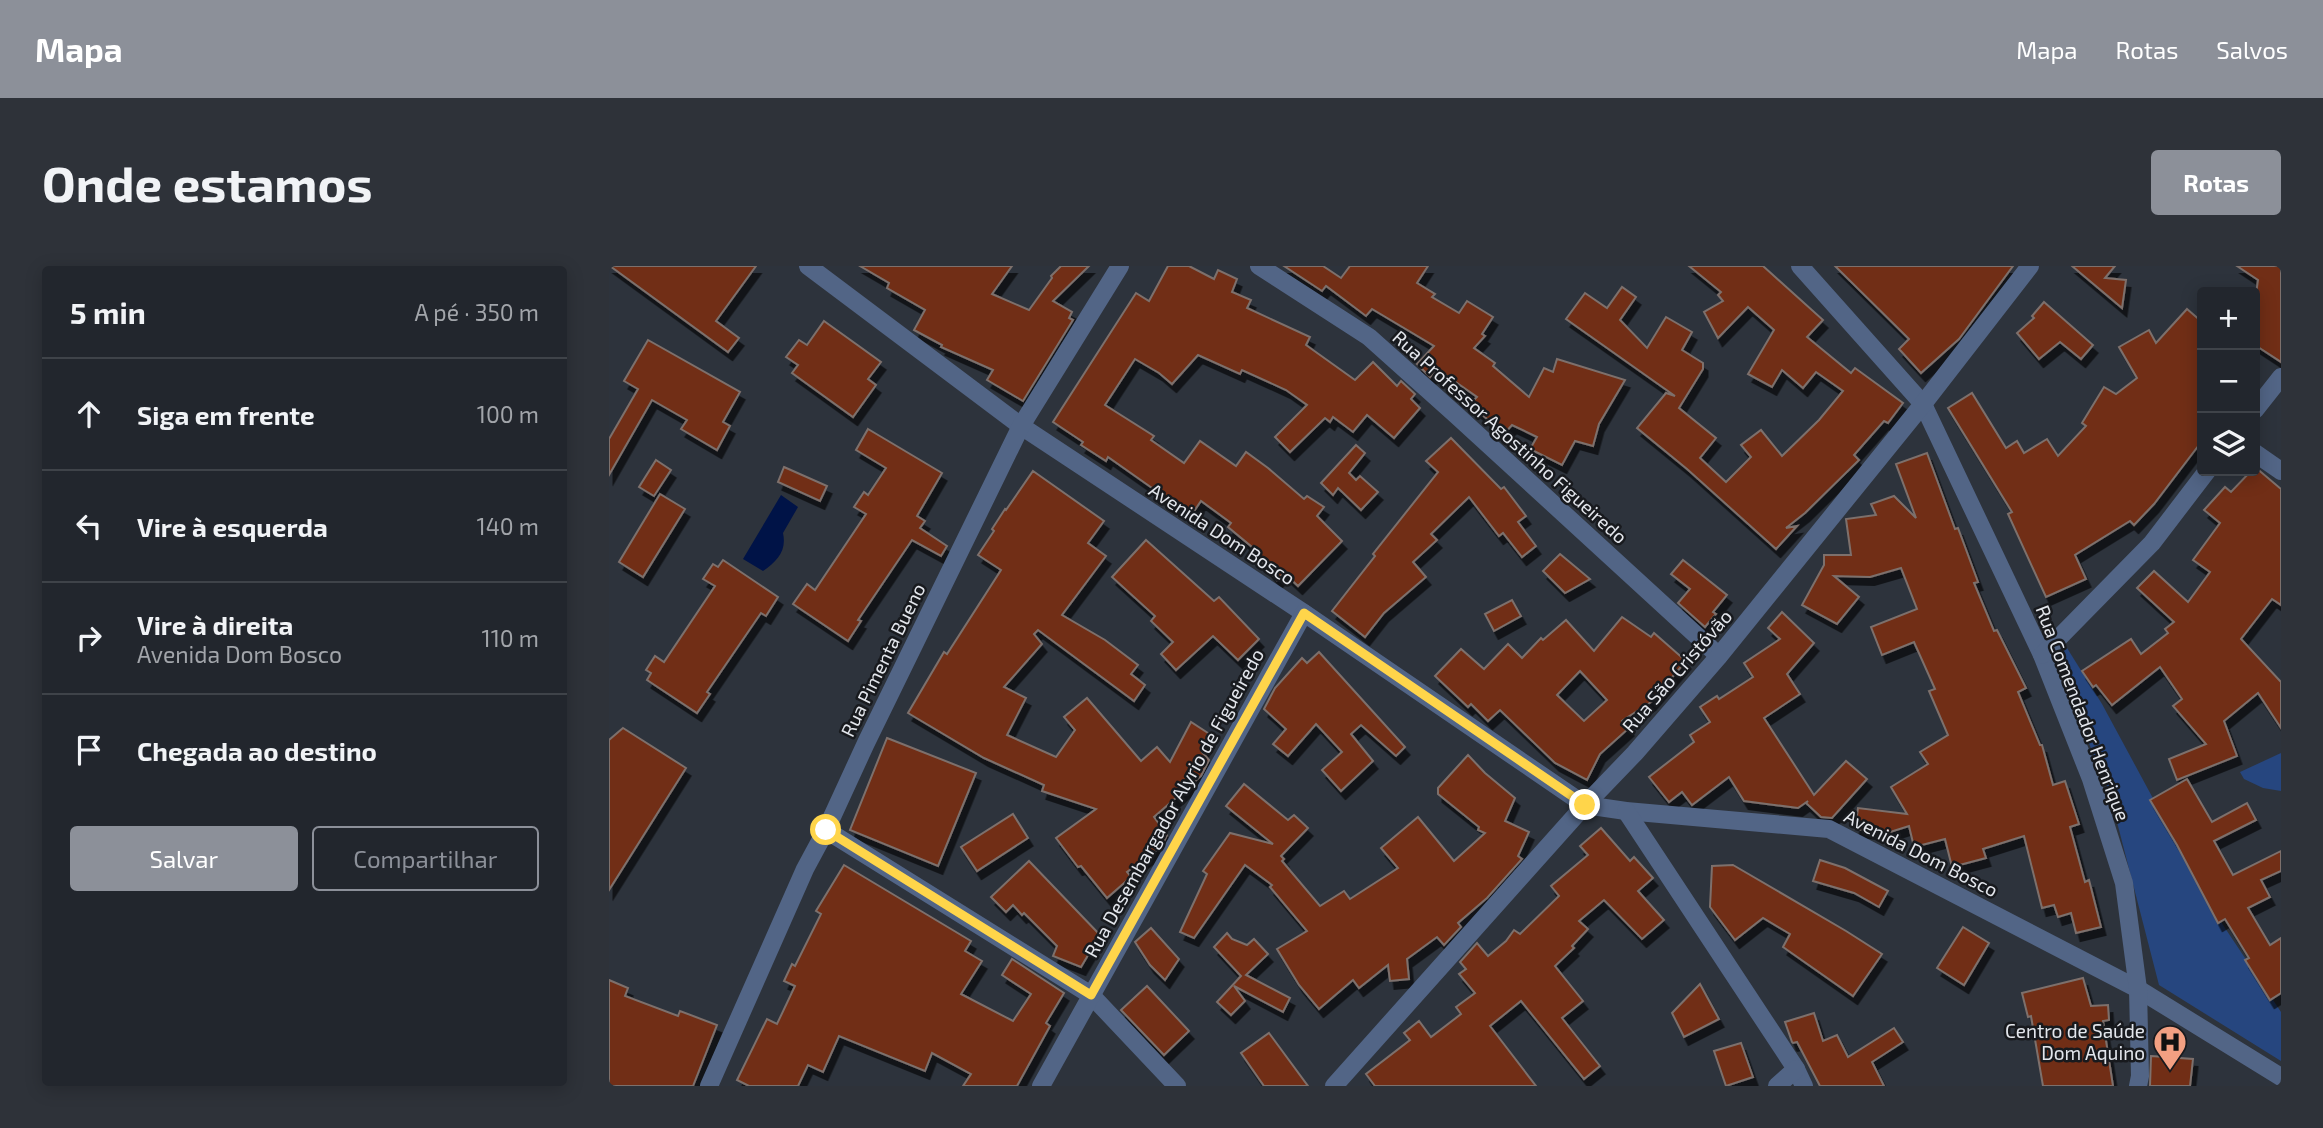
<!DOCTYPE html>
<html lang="pt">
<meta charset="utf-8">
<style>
:root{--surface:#22262d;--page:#2e3239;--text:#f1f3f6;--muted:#a2a5aa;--line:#3f4349;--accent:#8c9099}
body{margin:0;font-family:"Exo 2",sans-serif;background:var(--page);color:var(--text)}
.controls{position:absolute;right:21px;top:21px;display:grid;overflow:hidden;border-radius:7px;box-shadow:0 4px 18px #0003}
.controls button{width:63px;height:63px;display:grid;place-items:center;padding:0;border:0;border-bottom:2px solid var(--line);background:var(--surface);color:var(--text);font:35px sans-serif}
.stop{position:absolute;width:21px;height:21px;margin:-16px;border:5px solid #ffd54a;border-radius:50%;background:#fff}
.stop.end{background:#ffd54a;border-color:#fff;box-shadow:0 2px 7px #0008}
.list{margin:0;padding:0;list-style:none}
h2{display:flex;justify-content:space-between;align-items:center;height:91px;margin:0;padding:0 28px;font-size:30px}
h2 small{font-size:23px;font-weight:400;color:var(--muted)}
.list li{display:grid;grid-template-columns:46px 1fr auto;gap:21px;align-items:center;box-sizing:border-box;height:112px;padding:0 28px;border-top:2px solid var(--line)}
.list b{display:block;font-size:26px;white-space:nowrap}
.list p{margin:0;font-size:23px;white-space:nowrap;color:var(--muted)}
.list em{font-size:23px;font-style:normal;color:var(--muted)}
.actions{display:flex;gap:14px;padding:21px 28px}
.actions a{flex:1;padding:16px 0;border:2px solid var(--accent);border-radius:7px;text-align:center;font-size:24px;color:var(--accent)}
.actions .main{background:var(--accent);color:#fff}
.icon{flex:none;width:38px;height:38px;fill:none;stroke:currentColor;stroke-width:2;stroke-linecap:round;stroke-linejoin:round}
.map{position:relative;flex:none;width:1672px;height:820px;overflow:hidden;border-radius:7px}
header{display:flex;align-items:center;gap:42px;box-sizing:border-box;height:98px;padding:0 35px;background:var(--accent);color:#fff}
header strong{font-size:33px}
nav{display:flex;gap:38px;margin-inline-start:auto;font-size:24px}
.intro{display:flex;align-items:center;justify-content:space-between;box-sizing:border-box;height:168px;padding:0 42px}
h1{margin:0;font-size:49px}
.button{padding:18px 32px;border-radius:7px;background:var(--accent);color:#fff;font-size:24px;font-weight:700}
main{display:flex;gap:42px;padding:0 42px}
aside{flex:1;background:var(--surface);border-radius:7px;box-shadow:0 4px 18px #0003}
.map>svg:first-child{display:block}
.green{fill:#26467f}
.water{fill:#001347}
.building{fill:#712e15;stroke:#7d706c;stroke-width:2;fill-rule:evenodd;filter:url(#shadow)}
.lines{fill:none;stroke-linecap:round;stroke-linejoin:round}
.minor{stroke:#526586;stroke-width:18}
.route{stroke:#ffd54a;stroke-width:9}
.labels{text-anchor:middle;stroke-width:5;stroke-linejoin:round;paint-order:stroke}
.street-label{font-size:19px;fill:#e3e6ec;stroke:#181a1e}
.poi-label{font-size:19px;fill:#e3e6ec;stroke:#181a1e;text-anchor:end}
</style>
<header>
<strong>Mapa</strong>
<nav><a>Mapa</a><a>Rotas</a><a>Salvos</a></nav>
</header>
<div class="intro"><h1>Onde estamos</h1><a class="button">Rotas</a></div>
<main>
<aside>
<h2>5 min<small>A pé · 350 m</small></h2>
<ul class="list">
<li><svg class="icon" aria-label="ahead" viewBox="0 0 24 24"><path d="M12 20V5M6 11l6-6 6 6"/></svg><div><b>Siga em frente</b></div><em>100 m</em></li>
<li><svg class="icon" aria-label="left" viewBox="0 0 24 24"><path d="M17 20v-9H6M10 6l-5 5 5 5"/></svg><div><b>Vire à esquerda</b></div><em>140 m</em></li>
<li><svg class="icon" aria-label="right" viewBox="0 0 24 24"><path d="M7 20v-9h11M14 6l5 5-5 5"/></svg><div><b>Vire à direita</b><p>Avenida Dom Bosco</p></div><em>110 m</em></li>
<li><svg class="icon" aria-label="arrive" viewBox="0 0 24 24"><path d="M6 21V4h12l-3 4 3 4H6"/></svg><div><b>Chegada ao destino</b></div></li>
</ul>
<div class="actions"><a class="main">Salvar</a><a>Compartilhar</a></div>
</aside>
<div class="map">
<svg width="1672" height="820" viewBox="0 0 1672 820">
<defs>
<filter id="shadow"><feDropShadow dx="4.5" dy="8" stdDeviation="0" flood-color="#0009"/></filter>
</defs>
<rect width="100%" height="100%" fill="#2d333c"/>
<g class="green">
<path d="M1458,382L1493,438L1606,647L1672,746V795L1550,719L1500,525L1471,456L1449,390Z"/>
<path d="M1672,487V525L1654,522L1635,513L1631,506Z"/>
</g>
<path class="water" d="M172,229L189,241L174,267C178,285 168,295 154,305L134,293Z"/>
<g class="building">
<path d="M1,0H147L107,55L130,72L119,86Z"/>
<path d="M251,0H403L383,28L420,44L443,12L442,10L452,0H480L444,35L463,46L460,52L464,54L414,135L378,114L384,104L332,81L333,79L305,64L316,44L278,22L280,17Z"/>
<path d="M559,0H580L605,13L609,4L628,13L623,26L642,34L638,42L701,71L697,79L746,114L764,96L788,120L792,115L806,128L802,133L811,142L785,172L758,149L744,166L724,151L721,156L716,152L681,186L666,171L698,139L677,124L633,104L631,108L589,89L563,118L550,107L526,93L496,139L545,170L542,174L575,197L591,175L627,200L637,186L659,202L695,233L698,230L715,241L708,250L733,275L689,320L675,307L668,314L646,288L649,286L619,261L622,257L592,235L581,251L552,231L553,229L499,191L497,195L472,179L474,176L444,156L527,27L540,35Z"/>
<path d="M675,0H714L732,12L741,0H819L808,17L826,28L823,31L850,47L858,35L884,51L873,68L876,70L865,82L886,97L884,100L920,131L935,102L944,106L948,93L1016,114L990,158L984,180L966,175L953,199L921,183L928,171L903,159L895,168L861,138L868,131L828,103L821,111L808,98L825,80L763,43L757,50L717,20L713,25Z"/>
<path d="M1080,0H1154L1214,54L1198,71L1242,107L1246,102L1294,137L1279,157L1275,155L1245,189L1250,194L1196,247L1177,262L1188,260L1167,283L1078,203L1028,162L1057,127L1066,130L957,53L976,27L998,42L1013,21L1027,31L1011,54L1038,82L1057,51L1083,66L1073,84L1094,97V103L1070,142L1107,172L1091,192L1117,216L1142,191L1132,179L1152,164L1173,190L1210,154L1234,125L1207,106L1194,122L1173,104L1163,121L1139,108L1165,64L1139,41L1109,72L1095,46L1114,35L1109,29L1112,26Z"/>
<path d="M1226,0H1404L1350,73L1312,107L1290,83L1300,73Z"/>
<path d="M1463,0H1506L1496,12L1517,14L1513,42Z"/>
<path d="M1628,0H1672V96L1646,79V35L1649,14Z"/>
<path d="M1435,36L1484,79L1472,93L1451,76L1430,93L1408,67L1425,52L1423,50Z"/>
<path d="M1578,43L1593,56V175L1545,238L1525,259L1521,255L1466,289L1477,313L1437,331L1399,248L1403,246L1339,142L1363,127L1397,182L1408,175L1415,187L1438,173L1449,190L1477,160L1473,157L1495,121L1507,128L1528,112L1510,81L1540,64L1547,77Z"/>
<path d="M215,55L272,96L259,113L267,119L244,151L183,107L189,99L177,91L190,74L198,79Z"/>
<path d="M39,74L131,126L114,156L121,160L108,184L72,163L78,154L43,134L0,209V173L29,123L15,115Z"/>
<path d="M259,163L333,207L308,250L316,255L311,262L338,280L332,290L303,274L249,354L252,355L239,375L184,338L198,318L206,324L257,248L245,241L255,226L259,229L277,202L247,184Z"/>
<path d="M842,172L892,223L895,221L917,250L909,256L927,280L913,291L894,267L890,270L860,231L822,268L828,274L804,296L817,311L775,347L756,371L723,345L766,290L764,288L829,206L817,195Z"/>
<path d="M747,179L756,187L740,207L747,214L751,210L769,226L752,244L729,222L724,229L712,217Z"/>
<path d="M1318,187L1346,263L1349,262L1369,316L1365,317L1385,365L1388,364L1417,422L1409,426L1431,479H1433L1444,519L1456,515L1470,558L1461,561L1476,616L1480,614L1492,661L1467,667L1462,647L1449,651L1445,639L1433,642L1415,570L1374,583L1377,592L1343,601L1336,573L1305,581L1300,560L1278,567L1246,563L1249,542L1298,548L1282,521L1319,498L1311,486L1339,469L1320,425L1326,423L1305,376L1273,389L1262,361L1308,343L1292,302L1261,311L1225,310L1250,331L1228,358L1193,339L1215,299V289H1242L1237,253L1267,249L1262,238L1285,230L1307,252L1287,198Z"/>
<path d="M47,194L62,204L45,230L30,221Z"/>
<path d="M175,201L218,220L211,235L169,216Z"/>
<path d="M1646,201L1672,223V339L1663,333L1632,373L1672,416V462L1649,427L1615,455L1628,490L1568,514L1560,493L1597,478L1564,440L1573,433L1551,401L1503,439L1487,419L1484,421L1473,405L1522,373L1532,388L1559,367L1556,363L1565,356L1528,322L1545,305L1579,336L1601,306L1584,294L1611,257L1595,244L1616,221L1622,226L1642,205H1646Z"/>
<path d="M424,205L495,255L479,277L497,290L453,349L496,374L529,399L522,408L536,419L525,435L429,364L425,368L433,378L395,421L417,432L398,469L447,491L466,464L455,451L478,432L532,495L548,481L561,496L582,456L602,469L593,486L600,494L592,510L545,551L558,569L552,581L518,606L522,611L498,632L472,600L469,601L447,572L487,543L433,525L435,519L375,492L299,447L335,386L338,388L392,304L369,289L385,265L383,263L396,243L397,244Z"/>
<path d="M51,228L76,243L34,311L10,296Z"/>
<path d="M537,274L605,335L610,331L650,373L629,394L604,370L567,404L552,388L564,376L542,355L546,350L503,311Z"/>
<path d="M951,288L981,313L956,327L934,305Z"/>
<path d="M114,294L169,331L157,350L152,347L98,426L101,428L88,447L38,414L42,407L37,404L46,390L55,396L106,320L94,313L104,298L109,301Z"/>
<path d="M1074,294L1118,329L1104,346L1107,348L1096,361L1069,337L1081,323L1062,308Z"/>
<path d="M903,334L912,350L885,365L876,348Z"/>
<path d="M1173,346L1205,377L1178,408L1191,428L1155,452L1205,529L1237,495L1258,513L1223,552L1212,551L1197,537L1199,535L1189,542L1135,535L1120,511L1083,539L1073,526L1060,536L1040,511L1085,476L1081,469L1101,456L1091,441L1108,430L1110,433L1144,411L1135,397L1171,373L1159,362Z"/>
<path d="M1013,351L1042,371L1045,367L1077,395L1042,436L1013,455L1020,462L991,488L978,514L946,497L891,444L879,455L862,438L859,441L826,410L852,383L875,403L899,378L913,392L932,372L934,374L957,354L985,385ZM971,405L998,434L975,455L948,429Z"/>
<path d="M710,386L796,481L787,490L752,459L742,468L764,495L732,525L713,504L733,486L707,458L679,490L664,478L677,463L655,443L666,422L693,392L698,397Z"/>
<path d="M14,462L77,502L0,624V474Z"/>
<path d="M278,472L367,507L329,600L241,564Z"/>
<path d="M859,489L876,507L906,532L896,555L920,566L909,590L913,593L878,632L849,657L852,661L835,679L828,671L798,693L800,713L781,715L779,699L750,722L744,714L710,743L690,719L668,683L698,665L661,621L663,619L636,599L585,672L571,666L598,608L594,605L621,567L664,578L617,540L635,518L679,554L685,549L699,562L672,590L675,593L673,595L711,640L735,625L741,633L789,602L772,582L809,551L845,595L876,567L869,564L870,561L829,528V522Z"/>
<path d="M1578,513L1603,556L1638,537L1647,554L1605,575L1624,609L1672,585V605L1652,614L1661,631L1639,642L1661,679L1672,672V727L1661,734L1636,694L1640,692L1616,653L1609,657L1568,579L1541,534Z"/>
<path d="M404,548L419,572L368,605L352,581Z"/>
<path d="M992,562L1021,595L1025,591L1044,612L1029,625L1055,654L1033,673L995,634L970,655L979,663L963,680L965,682L946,700L974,735L953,752L991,800L975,813L912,735L881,760L927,820H766L757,808L801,774L795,767L810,755L822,771L852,748L847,741L866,727L850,708L857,703L851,696L868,677L879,690L897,675L905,664L911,668L950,630L942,620L979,589L971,580Z"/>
<path d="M1211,594L1236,602L1279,625L1270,641L1245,627L1204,615Z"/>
<path d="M420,595L491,669L472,701L444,690L448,680L415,647L413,649L404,639L397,646L382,631Z"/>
<path d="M235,599L362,675L356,685L373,695L352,728L404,755L422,728L393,709L403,693L455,727L437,757L441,760L408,820H354L362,808L323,787L316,805L230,770L214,806L199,799L189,820H140L128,814L158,753L168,758L186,720L175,715L183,698L186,700L212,648L207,645Z"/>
<path d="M1124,599L1237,665L1273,688L1244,730L1174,681L1181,668L1154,652L1126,674L1101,641L1103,600Z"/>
<path d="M1354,661L1380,677L1355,719L1328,702Z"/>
<path d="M542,662L570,693L556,714L541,699L526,676Z"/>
<path d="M618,667L623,673L638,679L645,673L659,688L637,709L681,732L674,746L625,720L636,735L622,749L608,736L632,710L605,681Z"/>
<path d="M1474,712L1482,740L1499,739L1500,754L1494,755L1504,820H1434L1422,750L1419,751L1413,727Z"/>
<path d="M0,714L19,722L16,730L69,750L71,745L108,759L84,820H0Z"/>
<path d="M1091,718L1110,753L1075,771L1063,747Z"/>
<path d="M538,720L580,765L555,789L512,744Z"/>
<path d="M1205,747L1214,775L1228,769L1239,791L1285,762L1294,776L1263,796L1275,820H1211L1188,776L1184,777L1183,776L1176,756Z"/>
<path d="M660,767L699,820H655L632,787Z"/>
<path d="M1132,777L1144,811L1117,820L1105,785Z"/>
<path d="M1542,790L1584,793L1581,820H1541Z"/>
</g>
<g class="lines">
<g class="minor">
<path d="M199,0L412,160L695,347L976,539L1017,545L1220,563L1529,723L1672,811"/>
<path d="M650,0L760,71L846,148L1110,390"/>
<path d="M1191,0L1314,138L1433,389L1482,513L1515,617L1529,723L1531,810L1529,820"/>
<path d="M1646,144L1672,111"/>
<path d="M1646,187L1672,205"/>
<path d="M1433,389L1543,277L1598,205"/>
<path d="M1017,545L1187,803L1195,820"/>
<path d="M217,564L482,729L568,820"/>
<path d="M100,820L196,603L217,564L257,477L412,160L511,0"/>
<path d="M432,820L695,347"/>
<path d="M725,820L976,539L1026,487L1110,390L1314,138L1421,0"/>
<path d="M1168,820L1187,803"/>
</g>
</g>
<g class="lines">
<path class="route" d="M217,564L482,729L695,347L976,539"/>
</g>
<defs>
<symbol id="hospital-pin" viewBox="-11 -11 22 30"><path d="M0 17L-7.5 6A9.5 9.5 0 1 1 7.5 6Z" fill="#f3a082" stroke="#181a1e"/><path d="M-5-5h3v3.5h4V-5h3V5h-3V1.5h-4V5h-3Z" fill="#111"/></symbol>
</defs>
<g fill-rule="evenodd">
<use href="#hospital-pin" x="1542" y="757" width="38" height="52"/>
</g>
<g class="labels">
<g class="street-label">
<text transform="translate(901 171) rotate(42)" y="7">Rua Professor Agostinho Figueiredo</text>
<text transform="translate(613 268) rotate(33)" y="7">Avenida Dom Bosco</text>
<text transform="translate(274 394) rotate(-64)" y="7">Rua Pimenta Bueno</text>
<text transform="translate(1068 405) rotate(-49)" y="7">Rua São Cristóvão</text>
<text transform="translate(1474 447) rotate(69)" y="7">Rua Comendador Henrique</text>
<text transform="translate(565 537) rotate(-61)" y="7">Rua Desembargador Alyrio de Figueiredo</text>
<text transform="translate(1312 587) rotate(27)" y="7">Avenida Dom Bosco</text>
</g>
<g class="poi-label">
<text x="1536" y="772">Centro de Saúde<tspan x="1536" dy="22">Dom Aquino</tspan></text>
</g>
</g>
</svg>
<div class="controls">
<button>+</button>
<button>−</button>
<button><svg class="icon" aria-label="layers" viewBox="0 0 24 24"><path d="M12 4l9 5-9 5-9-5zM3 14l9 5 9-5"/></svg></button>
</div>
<div class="stop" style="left:217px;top:564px"></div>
<div class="stop end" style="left:976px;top:539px"></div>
</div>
</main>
